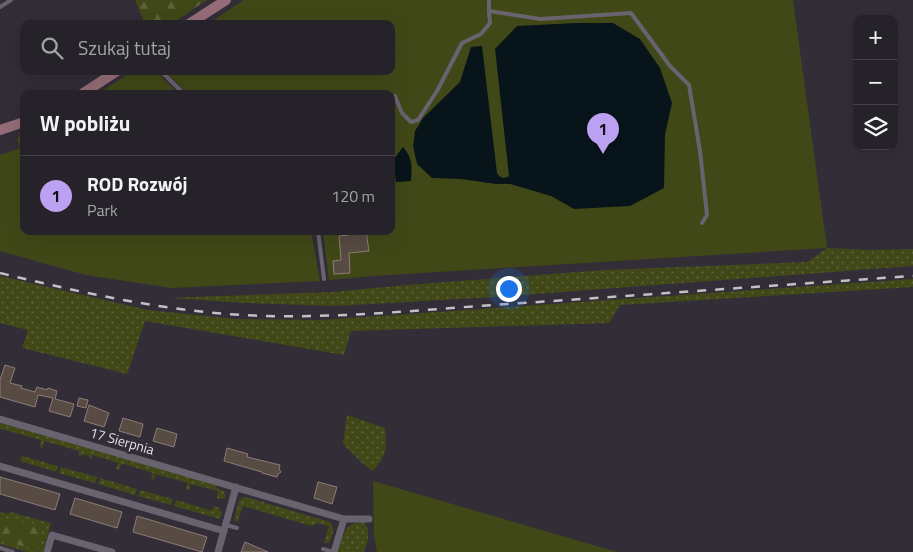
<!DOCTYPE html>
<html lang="pl">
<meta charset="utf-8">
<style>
:root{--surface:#26222a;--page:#2e2a32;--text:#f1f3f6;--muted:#a4a4a8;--line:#423f47;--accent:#bca0f2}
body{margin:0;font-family:"Titillium Web",sans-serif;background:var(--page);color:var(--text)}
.controls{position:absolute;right:15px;top:15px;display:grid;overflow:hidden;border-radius:10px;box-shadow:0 5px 20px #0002}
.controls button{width:45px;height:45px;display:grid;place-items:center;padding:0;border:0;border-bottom:1px solid var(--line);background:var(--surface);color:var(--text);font:25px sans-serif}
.you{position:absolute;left:508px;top:288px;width:18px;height:18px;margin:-12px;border:4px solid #fff;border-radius:50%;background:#1a73e8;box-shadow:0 0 0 8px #1a73e833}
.badge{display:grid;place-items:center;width:32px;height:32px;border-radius:50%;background:var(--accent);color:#111;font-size:16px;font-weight:700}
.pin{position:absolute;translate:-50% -41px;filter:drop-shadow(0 1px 2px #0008)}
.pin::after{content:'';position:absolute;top:26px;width:18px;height:15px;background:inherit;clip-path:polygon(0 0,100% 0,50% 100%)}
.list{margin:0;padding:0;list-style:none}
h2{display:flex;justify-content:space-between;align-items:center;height:65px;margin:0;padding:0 20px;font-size:21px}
h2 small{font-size:16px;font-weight:400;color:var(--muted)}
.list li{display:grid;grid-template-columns:32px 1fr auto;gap:15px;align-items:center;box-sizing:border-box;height:80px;padding:0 20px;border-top:1px solid var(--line)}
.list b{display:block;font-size:19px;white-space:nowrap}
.list p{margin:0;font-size:16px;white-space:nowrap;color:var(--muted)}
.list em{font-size:16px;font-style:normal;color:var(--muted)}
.icon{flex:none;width:28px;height:28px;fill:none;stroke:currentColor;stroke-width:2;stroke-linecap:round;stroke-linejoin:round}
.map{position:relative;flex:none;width:913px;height:552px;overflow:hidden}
.search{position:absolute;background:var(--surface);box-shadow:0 5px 20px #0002;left:20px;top:20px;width:375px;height:55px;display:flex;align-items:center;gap:12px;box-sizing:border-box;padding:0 18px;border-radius:10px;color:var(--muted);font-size:19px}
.panel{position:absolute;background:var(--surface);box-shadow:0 5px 20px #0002;left:20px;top:90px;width:375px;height:145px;border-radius:10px}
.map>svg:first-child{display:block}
.grass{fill:url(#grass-dots)}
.forest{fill:url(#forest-firs)}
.garden{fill:#414817}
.water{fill:#07151b}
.building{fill:#574b43;stroke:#8c7e76}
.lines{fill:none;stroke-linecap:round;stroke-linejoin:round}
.lane{stroke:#69626f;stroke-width:4}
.street{stroke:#69626f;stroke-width:7}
.secondary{stroke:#946d78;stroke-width:10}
.rail{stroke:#c2bfc6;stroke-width:2.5;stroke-dasharray:9 9;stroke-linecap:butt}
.labels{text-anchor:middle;stroke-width:5;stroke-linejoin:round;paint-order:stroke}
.street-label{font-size:14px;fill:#e2dfe6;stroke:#332d38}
</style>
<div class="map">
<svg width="913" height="552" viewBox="0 0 913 552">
<defs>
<pattern id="grass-dots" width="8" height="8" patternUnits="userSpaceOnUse" patternTransform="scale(1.25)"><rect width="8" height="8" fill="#414817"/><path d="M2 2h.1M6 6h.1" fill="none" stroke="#5c6239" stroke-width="1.8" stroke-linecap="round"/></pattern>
<pattern id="forest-firs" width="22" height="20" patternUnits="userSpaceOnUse" patternTransform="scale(1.25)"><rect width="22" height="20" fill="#414817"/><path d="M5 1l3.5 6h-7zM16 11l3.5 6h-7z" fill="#5c6239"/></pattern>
</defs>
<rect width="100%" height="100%" fill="#332d38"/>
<g class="grass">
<path d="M827,248L871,250L913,249V266L495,297L335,306L247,303L169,298L332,292L407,285L604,270L807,262Z"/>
<path d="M0,276L148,310L235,319L322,320L913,279V287L620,305L609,323L351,331L344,355L145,321L127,374L22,348L28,330L0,323Z"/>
<path d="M347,415L385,428C387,449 387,454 373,471L361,462L343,444Z"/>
<path d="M0,423L217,485L216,488L224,491L226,498L221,499L217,498L218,491L191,484L189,490L186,489L188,483L156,474L154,480L151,479L153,473L124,464H121L119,470L116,469L118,463L93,455L91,459L89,458V456L82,454L81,456H79V451L44,441L42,448L40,447L41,440L1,429L0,430Z"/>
<path d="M22,456L58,466L56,472L20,461Z"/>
<path d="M61,467L97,477L95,483L59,473Z"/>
<path d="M100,478L137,489L135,495L98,484Z"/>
<path d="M140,490L173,499L171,505L138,496Z"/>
<path d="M243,497L249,498L330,522C336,528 332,536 329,543H324L329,526L318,523L312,526L243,506L238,521L244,524L234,520L239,500Z"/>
<path d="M176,500L212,511L214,506L219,508L222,513L220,519L174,506Z"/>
<path d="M0,512L7,514L11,512L51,523L43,552H27L0,544V540L37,549L43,528L0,517Z"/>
<path d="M364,522C371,530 368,543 364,552H338C341,543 344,525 355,523C358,522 361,522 364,522Z"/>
</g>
<g class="forest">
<path d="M135,0H207L171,24H145Z"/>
<path d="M0,517L43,528L37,550L0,540Z"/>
</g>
<g class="garden">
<path d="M244,0H793L827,248L373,276L329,280L323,231H391V94H188L165,71H391V24H208Z"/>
<path d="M133,71H156L179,94H97Z"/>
<path d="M24,131V231H311L320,281L172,288L86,275L0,251V155L20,148L17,138L20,136L19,133Z"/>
<path d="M373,481L617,552H377L374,535Z"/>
</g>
<g class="water">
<path d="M576,23H613L640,39L660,68L672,103L665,135L664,188L630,206L574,209L551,196L510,184H496L461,179L432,178L417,164L413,146L415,131L423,118L460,82L471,47L482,46L497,173C500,178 504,179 509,176L495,49L517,26Z"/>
<path d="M403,147C413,159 412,166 411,181L396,182L393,160Z"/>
</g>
<g class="building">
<path d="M349,231H366L369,251L349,253L350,273L334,274L333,261L341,260L339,236L349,235Z"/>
<path d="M5,365L15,368L10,383L22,386L21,388L35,392L37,387L47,390L48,388L57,391L55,399L74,404L70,417L49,411L53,398L38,395L35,407L0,397V380Z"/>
<path d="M79,398L88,400L86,408L77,406Z"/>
<path d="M89,405L109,413L104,427L84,421Z"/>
<path d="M123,418L143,424L140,437L119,431Z"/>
<path d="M157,428L177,434L174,447L153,441Z"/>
<path d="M227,448L248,454L247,457L280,465L279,469L281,472L278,474L277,477L262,473V472L224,461Z"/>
<path d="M0,477L60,494L55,510L0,494Z"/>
<path d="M318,482L337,487L332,504L314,498Z"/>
<path d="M75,498L122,512L117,528L70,514Z"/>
<path d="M137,516L207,537L202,552L133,532Z"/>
<path d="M245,542L268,552H241Z"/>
</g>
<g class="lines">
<g class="lane">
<path d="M489,0V11L540,19L631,13L670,66L689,85L700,151L707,215L702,223"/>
<path d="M0,7L11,0"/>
<path d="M161,71L184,94"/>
<path d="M395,96L402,113L411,122L418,120L437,91L462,43L481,34L490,23L489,11"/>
<path d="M318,231L324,279"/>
<path d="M226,525L237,528"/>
<path d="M0,548L13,552"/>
<path d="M323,549L333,552"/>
</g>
<g class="street">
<path d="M0,419L344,519H369"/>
<path d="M0,466L224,531"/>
<path d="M47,552L52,535L112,552"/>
<path d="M218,552L236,487"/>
<path d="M334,552L344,519"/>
</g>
<g class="secondary">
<path d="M189,24L226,0"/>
<path d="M82,94L117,71"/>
<path d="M0,130L24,122"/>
</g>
<path class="rail" d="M0,273C75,291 150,308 227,314C320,321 415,310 508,304C643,295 778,285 913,276"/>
</g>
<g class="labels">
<g class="street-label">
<text transform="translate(122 441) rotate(16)" y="5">17 Sierpnia</text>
</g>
</g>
</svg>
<div class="controls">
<button>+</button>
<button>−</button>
<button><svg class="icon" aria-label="layers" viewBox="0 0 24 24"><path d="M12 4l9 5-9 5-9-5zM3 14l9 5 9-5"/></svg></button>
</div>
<div class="you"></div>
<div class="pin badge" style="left:603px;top:154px">1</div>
<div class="search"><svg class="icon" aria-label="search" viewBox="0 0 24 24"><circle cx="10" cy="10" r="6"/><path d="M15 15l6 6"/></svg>Szukaj tutaj</div>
<section class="panel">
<h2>W pobliżu<small></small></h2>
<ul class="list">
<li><span class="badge">1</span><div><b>ROD Rozwój</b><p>Park</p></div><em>120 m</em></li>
</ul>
</section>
</div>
